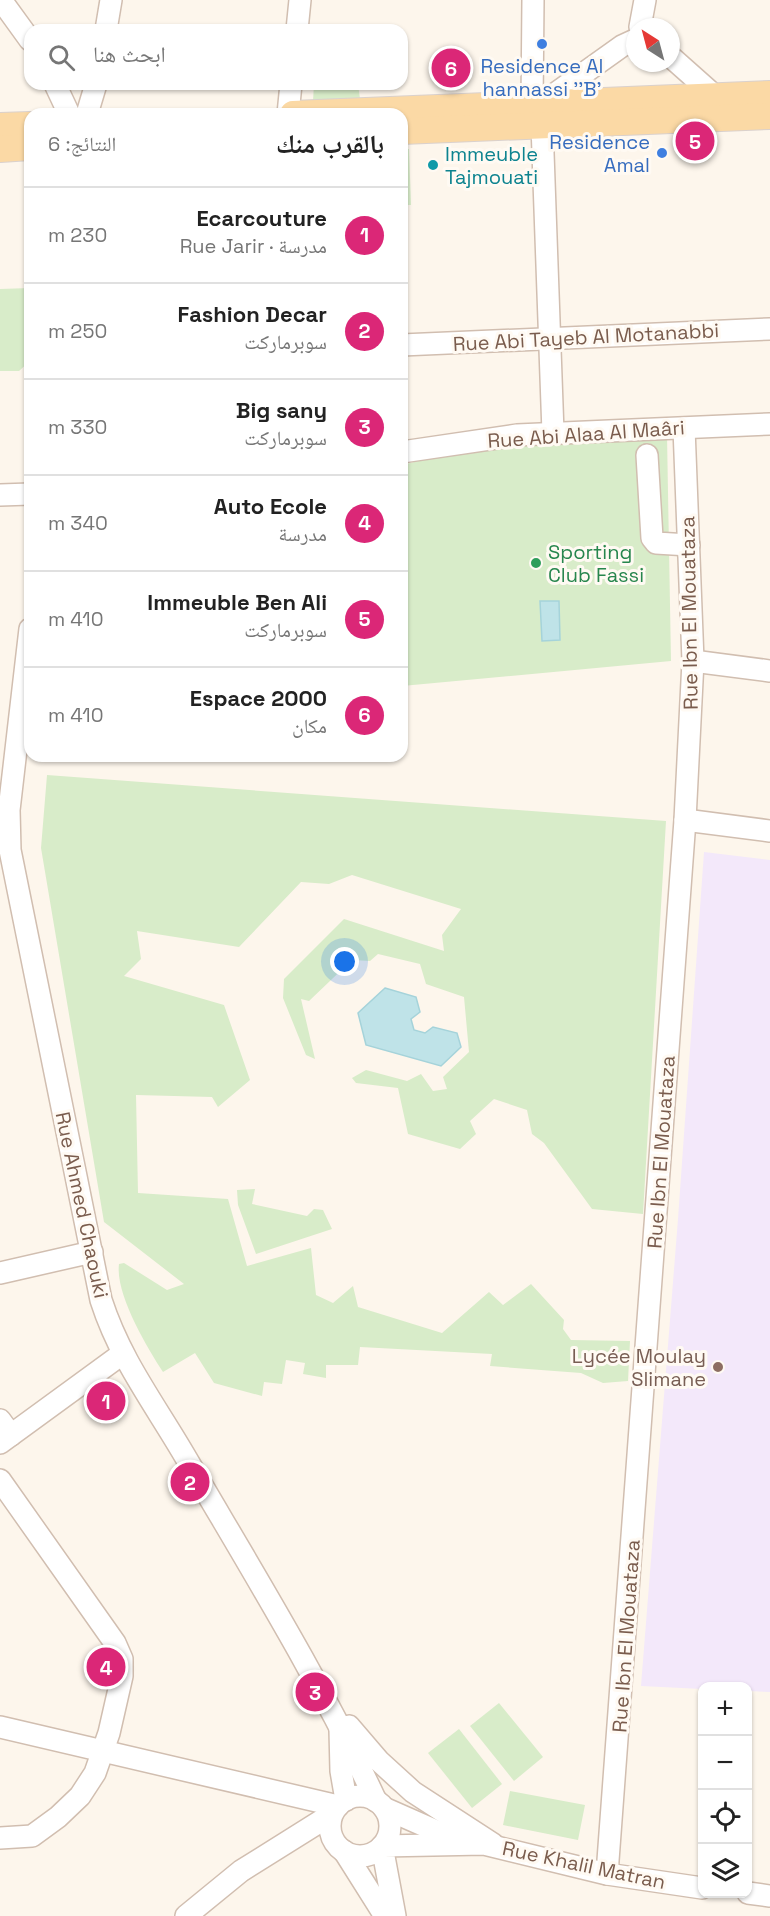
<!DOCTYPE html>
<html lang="ar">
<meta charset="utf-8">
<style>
:root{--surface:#fff;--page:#f2f2f2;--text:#222;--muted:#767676;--line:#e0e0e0;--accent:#db2777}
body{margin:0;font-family:"Space Grotesk","Noto Naskh Arabic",sans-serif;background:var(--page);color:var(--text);direction:rtl}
.controls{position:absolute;right:18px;bottom:18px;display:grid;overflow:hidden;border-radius:12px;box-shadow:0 2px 4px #0004}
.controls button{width:54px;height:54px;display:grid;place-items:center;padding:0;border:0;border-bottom:2px solid var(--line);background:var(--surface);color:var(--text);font:30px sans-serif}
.compass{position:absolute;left:626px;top:18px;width:54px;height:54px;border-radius:50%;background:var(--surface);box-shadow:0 2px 4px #0004;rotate:324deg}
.you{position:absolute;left:345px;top:962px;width:21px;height:21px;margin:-15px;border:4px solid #fff;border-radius:50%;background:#1a73e8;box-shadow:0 0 0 9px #1a73e833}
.badge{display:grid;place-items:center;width:39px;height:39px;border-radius:50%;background:var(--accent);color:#fff;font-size:20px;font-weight:700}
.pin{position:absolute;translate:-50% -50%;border:3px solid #fff;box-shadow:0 2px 6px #0006}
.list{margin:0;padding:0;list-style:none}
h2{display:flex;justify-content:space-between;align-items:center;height:78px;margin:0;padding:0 24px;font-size:26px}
h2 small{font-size:20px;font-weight:400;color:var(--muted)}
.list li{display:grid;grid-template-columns:39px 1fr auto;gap:18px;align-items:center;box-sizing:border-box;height:96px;padding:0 24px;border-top:2px solid var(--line)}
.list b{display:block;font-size:22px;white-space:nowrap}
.list p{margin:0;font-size:20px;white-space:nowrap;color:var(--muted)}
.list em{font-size:20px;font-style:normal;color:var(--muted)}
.icon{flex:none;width:33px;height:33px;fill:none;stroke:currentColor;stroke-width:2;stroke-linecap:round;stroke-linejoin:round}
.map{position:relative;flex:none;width:770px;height:1916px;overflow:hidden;direction:ltr}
.search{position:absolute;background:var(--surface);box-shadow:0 2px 4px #0004;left:24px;top:24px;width:384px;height:66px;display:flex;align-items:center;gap:15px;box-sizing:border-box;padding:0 21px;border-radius:18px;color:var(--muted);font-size:22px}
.panel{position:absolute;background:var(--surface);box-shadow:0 2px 4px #0004;left:24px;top:108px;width:384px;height:654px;border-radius:18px;direction:rtl}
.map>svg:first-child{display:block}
.education{fill:#f3e8fa}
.green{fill:#d8ecc9}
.water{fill:#bfe3e8;stroke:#a5d3da;stroke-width:1.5}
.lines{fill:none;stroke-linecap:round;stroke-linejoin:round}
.minor-casing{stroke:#d1beb0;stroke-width:24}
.major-casing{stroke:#dad1cd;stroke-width:28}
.minor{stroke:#fff;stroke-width:21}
.major{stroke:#fbd9a5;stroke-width:26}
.shop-dot{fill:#3f7fe0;stroke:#fffaf3;stroke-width:2}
.culture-dot{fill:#0f9aa8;stroke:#fffaf3;stroke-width:2}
.leisure-dot{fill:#2e9e5b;stroke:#fffaf3;stroke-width:2}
.education-dot{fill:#8d6e63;stroke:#fffaf3;stroke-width:2}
.labels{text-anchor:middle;stroke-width:6;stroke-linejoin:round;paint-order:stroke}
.shop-label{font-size:20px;fill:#366cbe;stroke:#fffaf3}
.culture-label{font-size:20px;fill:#0d838f;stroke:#fffaf3;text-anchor:start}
.street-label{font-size:20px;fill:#7a5c4d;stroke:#fffaf3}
.leisure-label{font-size:20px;fill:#27864d;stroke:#fffaf3;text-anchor:start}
.education-label{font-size:20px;fill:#785e54;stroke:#fffaf3;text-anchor:end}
</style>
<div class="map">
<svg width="770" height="1916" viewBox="0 0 770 1916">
<rect width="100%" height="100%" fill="#fdf6ec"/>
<path class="education" d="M704,852L770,860V1692L748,1691V1686H702V1689L641,1686L678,1219Z"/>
<g class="green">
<path d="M314,84H358L360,99L313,101Z"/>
<path d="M402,149H409L411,205H402Z"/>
<path d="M30,288V361L19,371H0V289Z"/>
<path d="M667,435L671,661L402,686V465L479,446Z"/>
<path d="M47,775L666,821L643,1214L592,1209L544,1143L532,1134L527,1110L494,1099L470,1121L476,1134L460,1149L408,1134L398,1088L356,1083L352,1078L366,1070L407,1081L421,1074L433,1091L447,1089L443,1077L469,1052L464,997L426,984L420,964L378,954L370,961L352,960L309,1001L301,999L315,1059L306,1055L283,998L284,979L344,919L444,951L442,935L461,909L352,875L329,884L301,882L239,947L137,931L141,959L124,976L224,1005L250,1080L218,1107L212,1097L136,1095L138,1193L228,1199L247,1266L311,1248L316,1295L333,1303L353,1286L358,1307L442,1333L489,1292L503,1305L531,1284L564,1320L563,1329L571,1340L630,1341L628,1381L603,1383L581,1373L490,1366L492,1354L360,1347L358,1365H326V1378L303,1374L305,1363L286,1360L282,1384L264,1382L262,1396L214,1383L195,1353L163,1372C147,1347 115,1294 119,1264L124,1263L167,1290L184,1284L104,1222L41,848Z"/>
<path d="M255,1189L252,1204L307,1216L314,1209L323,1210L332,1229L256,1254L238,1205L237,1190Z"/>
<path d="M499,1703L543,1757L514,1781L470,1726Z"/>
<path d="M459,1729L502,1784L472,1808L428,1753Z"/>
<path d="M510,1791L585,1805L578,1840L503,1825Z"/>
</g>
<g class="water">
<path d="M540,601H559L560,640L542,641Z"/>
<path d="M385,988L416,997L420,1012L411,1019L414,1030L425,1033L433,1027L457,1033L461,1047L441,1066L366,1045L358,1013Z"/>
</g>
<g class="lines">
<defs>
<g id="minor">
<path d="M1,0L30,40"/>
<path d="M640,27L645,0"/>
<path d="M106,30L111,0"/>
<path d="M297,30L300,0"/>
<path d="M671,57L716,97"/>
<path d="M55,84L69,114"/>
<path d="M542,103L622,46L635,40"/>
<path d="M532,104L533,0"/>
<path d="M87,114L96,84"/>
<path d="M288,114L291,84"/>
<path d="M542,125L553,433"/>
<path d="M402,345L770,329"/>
<path d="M402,452L517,435L770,424"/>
<path d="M647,455L652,538L656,543L689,545"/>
<path d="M0,495L30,494"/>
<path d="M30,629L9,810L10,850L101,1300C121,1362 157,1407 189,1463C254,1574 322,1684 376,1801"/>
<path d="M693,661L770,671"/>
<path d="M685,820L770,831"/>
<path d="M0,1273L92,1252"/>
<path d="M0,1420L11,1435"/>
<path d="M0,1443L122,1354"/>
<path d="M0,1480L115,1643L122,1659V1676L109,1733L95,1773L80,1796L58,1817L32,1836L0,1838"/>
<path d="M349,1726L379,1761L413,1792L493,1844"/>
<path d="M0,1727L338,1806"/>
<path d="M340,1730L341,1771L346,1800"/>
<circle cx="360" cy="1826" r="30"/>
<path d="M384,1808L459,1841"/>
<path d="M344,1851L385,1916"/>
<path d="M607,1874L685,820L693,661L684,428"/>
<path d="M748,1893L770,1896"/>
<path d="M186,1916L241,1871L332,1814"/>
<path d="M395,1916L382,1846L484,1844L607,1874L702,1888"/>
</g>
<g id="major">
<path d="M293,114L770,94"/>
<path d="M0,126L30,125"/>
<path d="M402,131L770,116"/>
<path d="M0,149L30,147"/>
</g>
</defs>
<use href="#minor" class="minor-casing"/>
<use href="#major" class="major-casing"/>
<use href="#minor" class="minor"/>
<use href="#major" class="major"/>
</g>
<g class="shop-dot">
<circle cx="542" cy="44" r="6"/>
<circle cx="662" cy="153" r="6"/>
</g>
<circle class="culture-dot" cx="433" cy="165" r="6"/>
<circle class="leisure-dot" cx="536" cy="563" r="6"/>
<circle class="education-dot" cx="718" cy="1367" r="6"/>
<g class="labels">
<g class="shop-label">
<text x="542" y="73">Residence Al<tspan x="542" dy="23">hannassi ''B'</tspan></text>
<text x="650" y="149" text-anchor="end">Residence<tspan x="650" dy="23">Amal</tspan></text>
</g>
<g class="culture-label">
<text x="445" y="161">Immeuble<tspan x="445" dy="23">Tajmouati</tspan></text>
</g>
<g class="street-label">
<text transform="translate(586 337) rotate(-3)" y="7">Rue Abi Tayeb Al Motanabbi</text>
<text transform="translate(586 434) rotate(-4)" y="7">Rue Abi Alaa Al Maâri</text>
<text transform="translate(689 613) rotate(-91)" y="7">Rue Ibn El Mouataza</text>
<text transform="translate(661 1152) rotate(-86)" y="7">Rue Ibn El Mouataza</text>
<text transform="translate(82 1205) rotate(78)" y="7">Rue Ahmed Chaouki</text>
<text transform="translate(626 1636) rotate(-86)" y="7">Rue Ibn El Mouataza</text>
<text transform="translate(584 1865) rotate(12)" y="7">Rue Khalil Matran</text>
</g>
<g class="leisure-label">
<text x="548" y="559">Sporting<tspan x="548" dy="23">Club Fassi</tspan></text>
</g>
<g class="education-label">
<text x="706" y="1363">Lycée Moulay<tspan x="706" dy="23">Slimane</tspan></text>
</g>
</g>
</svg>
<div class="controls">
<button>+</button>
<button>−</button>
<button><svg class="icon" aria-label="locate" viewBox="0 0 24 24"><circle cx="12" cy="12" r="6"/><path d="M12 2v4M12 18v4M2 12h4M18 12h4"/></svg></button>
<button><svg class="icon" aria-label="layers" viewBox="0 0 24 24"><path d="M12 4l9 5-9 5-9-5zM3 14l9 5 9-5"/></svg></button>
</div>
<svg class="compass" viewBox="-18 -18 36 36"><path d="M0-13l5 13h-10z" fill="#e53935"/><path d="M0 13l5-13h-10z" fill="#767676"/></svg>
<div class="you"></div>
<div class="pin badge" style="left:106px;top:1401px">1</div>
<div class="pin badge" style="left:190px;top:1482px">2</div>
<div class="pin badge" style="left:315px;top:1692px">3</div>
<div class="pin badge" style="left:106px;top:1667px">4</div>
<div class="pin badge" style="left:695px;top:141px">5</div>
<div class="pin badge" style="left:451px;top:68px">6</div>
<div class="search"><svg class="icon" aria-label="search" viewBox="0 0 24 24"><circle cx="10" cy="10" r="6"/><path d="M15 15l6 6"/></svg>ابحث هنا</div>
<section class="panel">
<h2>بالقرب منك<small>النتائج: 6</small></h2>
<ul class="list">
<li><span class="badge">1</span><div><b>Ecarcouture</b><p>مدرسة · Rue Jarir</p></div><em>230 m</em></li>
<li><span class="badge">2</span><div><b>Fashion Decar</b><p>سوبرماركت</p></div><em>250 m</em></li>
<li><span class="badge">3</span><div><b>Big sany</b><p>سوبرماركت</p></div><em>330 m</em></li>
<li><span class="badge">4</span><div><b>Auto Ecole</b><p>مدرسة</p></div><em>340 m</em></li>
<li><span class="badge">5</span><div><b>Immeuble Ben Ali</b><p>سوبرماركت</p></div><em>410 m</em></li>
<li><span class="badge">6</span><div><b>Espace 2000</b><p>مكان</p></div><em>410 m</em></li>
</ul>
</section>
</div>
